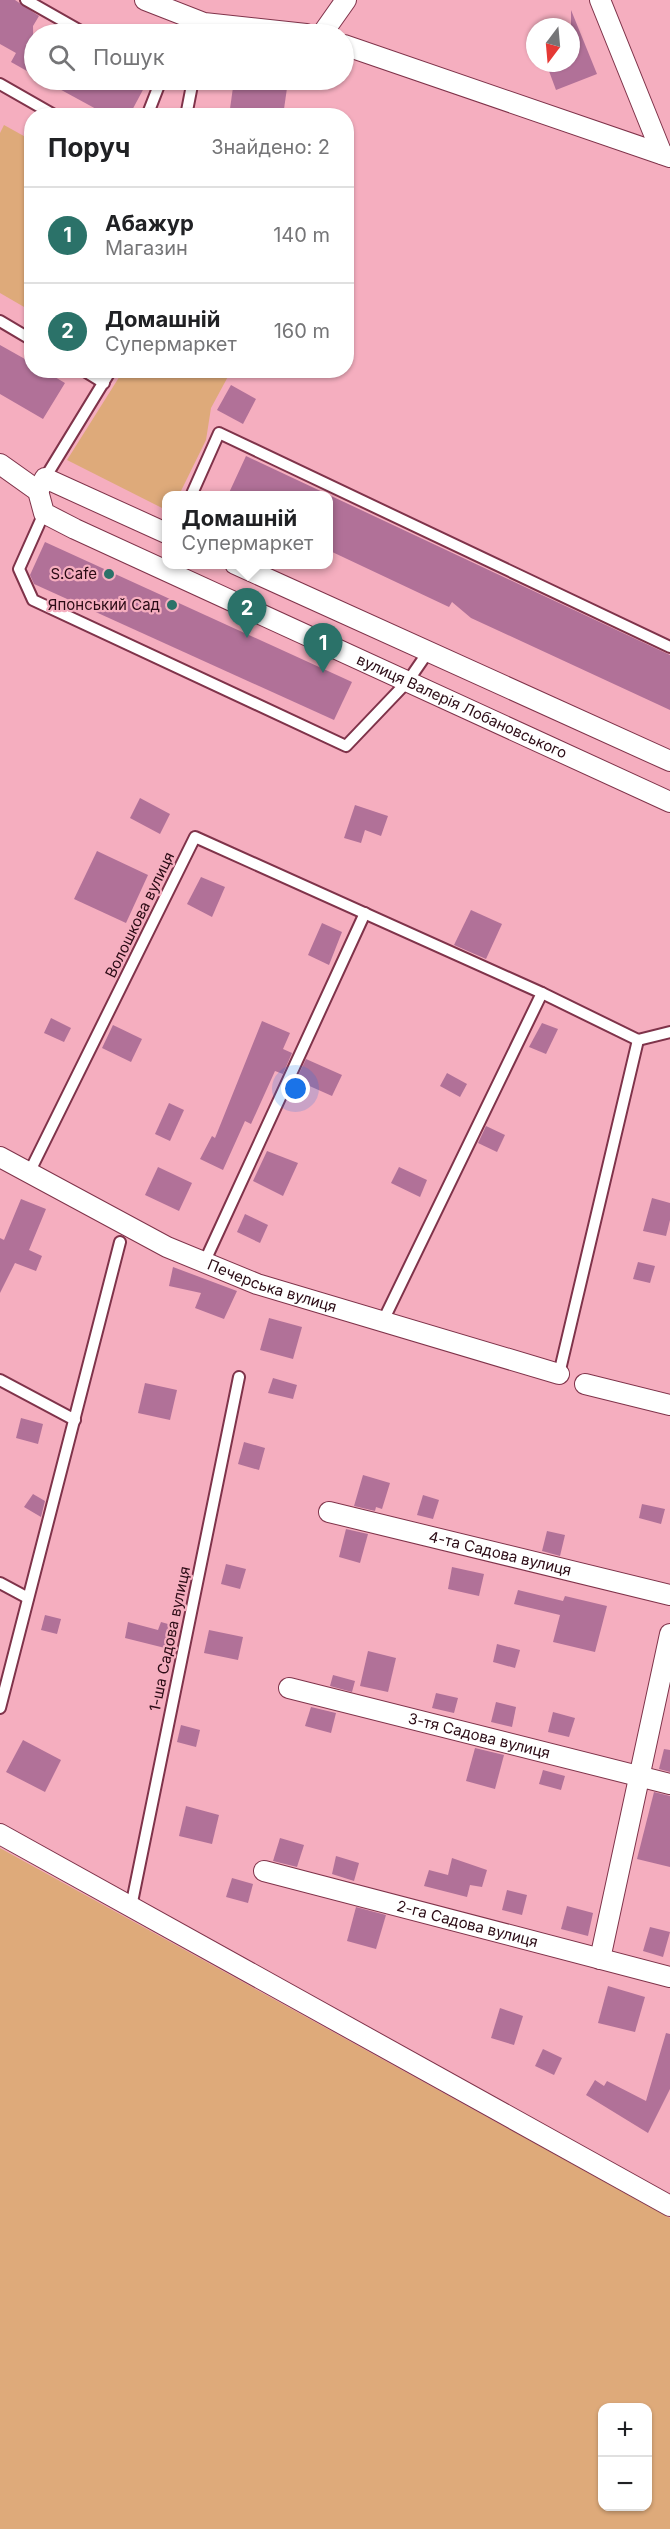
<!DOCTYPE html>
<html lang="uk">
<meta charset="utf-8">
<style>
:root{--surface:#fff;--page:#f6f6f6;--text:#202124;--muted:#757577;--line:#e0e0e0;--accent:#2b7269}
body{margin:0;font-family:Inter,sans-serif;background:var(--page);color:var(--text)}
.controls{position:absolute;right:18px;bottom:18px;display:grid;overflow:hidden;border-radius:12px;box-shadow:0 2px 4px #0004}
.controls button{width:54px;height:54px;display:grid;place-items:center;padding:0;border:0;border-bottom:2px solid var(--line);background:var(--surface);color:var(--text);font:30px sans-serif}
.compass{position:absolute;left:526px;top:18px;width:54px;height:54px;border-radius:50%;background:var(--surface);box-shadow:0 2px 4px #0004;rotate:196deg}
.you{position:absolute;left:296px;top:1089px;width:21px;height:21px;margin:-15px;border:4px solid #fff;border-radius:50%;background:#1a73e8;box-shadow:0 0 0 9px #1a73e833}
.badge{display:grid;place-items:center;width:39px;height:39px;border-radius:50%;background:var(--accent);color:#fff;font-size:20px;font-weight:700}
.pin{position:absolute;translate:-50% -50px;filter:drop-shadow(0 2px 3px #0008)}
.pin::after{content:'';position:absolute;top:32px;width:21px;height:18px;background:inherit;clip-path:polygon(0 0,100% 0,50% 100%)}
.popup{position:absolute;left:162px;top:491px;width:171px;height:78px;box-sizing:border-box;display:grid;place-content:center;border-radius:12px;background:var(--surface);filter:drop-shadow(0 2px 4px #0005);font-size:20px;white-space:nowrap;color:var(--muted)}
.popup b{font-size:22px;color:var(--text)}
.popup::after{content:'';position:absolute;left:50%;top:100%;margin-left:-12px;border:12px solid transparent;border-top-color:var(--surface)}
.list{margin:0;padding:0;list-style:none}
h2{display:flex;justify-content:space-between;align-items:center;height:78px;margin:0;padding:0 24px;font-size:26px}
h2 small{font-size:20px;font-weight:400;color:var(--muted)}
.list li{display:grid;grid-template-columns:39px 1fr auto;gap:18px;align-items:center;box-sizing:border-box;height:96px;padding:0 24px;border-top:2px solid var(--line)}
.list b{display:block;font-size:22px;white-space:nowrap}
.list p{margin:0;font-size:20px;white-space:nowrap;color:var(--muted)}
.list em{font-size:20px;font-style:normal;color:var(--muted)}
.icon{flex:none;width:33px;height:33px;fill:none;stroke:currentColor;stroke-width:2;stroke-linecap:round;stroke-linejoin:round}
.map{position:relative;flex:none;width:670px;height:2529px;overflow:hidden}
.search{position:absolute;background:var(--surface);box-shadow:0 2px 4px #0004;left:24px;top:24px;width:330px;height:66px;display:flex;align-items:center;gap:15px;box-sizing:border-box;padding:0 21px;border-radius:33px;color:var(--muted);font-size:22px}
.panel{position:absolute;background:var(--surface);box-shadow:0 2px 4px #0004;left:24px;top:108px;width:330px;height:270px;border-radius:24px}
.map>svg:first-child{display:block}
.green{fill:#deaa7a;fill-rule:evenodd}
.building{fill:#b17198}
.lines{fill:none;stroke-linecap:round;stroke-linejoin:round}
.lane-casing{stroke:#7f334a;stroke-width:14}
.street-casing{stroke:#7f334a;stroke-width:22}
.lane{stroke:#fff;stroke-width:10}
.street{stroke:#fff;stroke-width:20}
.poi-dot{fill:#2b7269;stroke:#f5aebf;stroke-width:2}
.labels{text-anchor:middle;stroke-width:4.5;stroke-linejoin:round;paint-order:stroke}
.poi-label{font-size:15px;fill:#2b0b15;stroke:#f5aebf;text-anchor:end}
.street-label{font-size:15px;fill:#2b0b15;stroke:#f5aebf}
</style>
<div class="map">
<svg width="670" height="2529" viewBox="0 0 670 2529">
<rect width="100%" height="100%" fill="#f5aebf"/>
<g class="green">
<path d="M4,125L31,140V311L0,293V133Z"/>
<path d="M123,371H231L211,408L206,440L179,495L166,496V510L67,460Z"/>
<path d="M0,1848L670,2218V2529H0ZM602,2408H648V2506H602Z"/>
</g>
<g class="building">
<path d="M0,0H15L39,16L33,26L34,75L11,62L16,53L0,44Z"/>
<path d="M571,10L597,74L556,90L546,63H571Z"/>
<path d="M43,80H132L145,86L129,116H109Z"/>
<path d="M234,80L288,81L283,116H229Z"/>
<path d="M0,345L32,363V370H43L65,383L43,419L0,394Z"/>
<path d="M231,385L256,399L243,424L217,410Z"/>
<path d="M246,456L670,655V710L471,618L452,602L449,607L328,550V495H228Z"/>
<path d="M45,542L352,682L334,720L34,584L30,575Z"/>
<path d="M140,798L170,814L160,834L130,818Z"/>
<path d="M355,805L388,816L381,836L365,830L361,843L344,838Z"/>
<path d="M97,851L148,875L126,923L74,899Z"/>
<path d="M201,877L225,887L212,917L187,904Z"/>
<path d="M471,910L502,924L486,959L454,945Z"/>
<path d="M322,923L342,932L329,965L308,955Z"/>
<path d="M51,1018L71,1028L64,1042L44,1033Z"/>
<path d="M262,1021L290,1033L283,1049L292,1053L283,1074L275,1071L251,1124L245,1121L223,1170L200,1159L212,1136L215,1138Z"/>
<path d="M542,1023L558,1029L546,1054L529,1047Z"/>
<path d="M113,1025L142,1039L131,1062L102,1048Z"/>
<path d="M306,1059L342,1075L332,1096L296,1080Z"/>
<path d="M447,1073L467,1084L460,1097L440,1086Z"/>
<path d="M169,1103L184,1110L170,1141L155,1134Z"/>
<path d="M486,1126L505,1135L497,1152L478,1143Z"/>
<path d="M267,1151L298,1163L283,1196L253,1181Z"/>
<path d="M158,1167L192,1183L179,1211L145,1195Z"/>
<path d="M399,1167L427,1180L420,1197L391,1183Z"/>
<path d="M652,1198L670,1203V1220L666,1236L643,1231Z"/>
<path d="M21,1199L46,1209L29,1250L42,1256L36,1271L15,1263L0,1293V1238L4,1240Z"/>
<path d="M245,1214L268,1225L260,1243L237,1232Z"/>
<path d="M638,1262L655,1266L650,1283L633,1279Z"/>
<path d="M173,1267L237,1291L224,1319L195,1308L201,1293L169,1286Z"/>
<path d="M269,1318L302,1327L293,1359L260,1350Z"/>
<path d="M273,1378L297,1385L293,1399L268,1393Z"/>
<path d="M145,1383L177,1390L170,1420L138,1413Z"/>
<path d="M21,1418L43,1424L38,1444L16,1438Z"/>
<path d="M244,1442L265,1448L259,1470L238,1464Z"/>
<path d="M363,1475L390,1483L382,1509L376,1507L375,1511L354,1506Z"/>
<path d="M33,1494L45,1501L41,1517L24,1507Z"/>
<path d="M423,1495L439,1500L433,1519L417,1515Z"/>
<path d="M642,1504L665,1509L661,1524L639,1518Z"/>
<path d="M346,1529L368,1534L360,1563L339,1557Z"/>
<path d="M547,1531L565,1535L560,1556L542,1551Z"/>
<path d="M226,1564L246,1569L240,1589L221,1584Z"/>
<path d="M452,1567L484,1574L479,1596L448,1589Z"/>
<path d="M518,1590L563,1601L565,1596L607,1606L595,1652L553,1642L560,1615L514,1604Z"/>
<path d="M45,1615L61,1619L57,1634L41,1630Z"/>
<path d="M128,1622L158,1630L161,1622L175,1626L169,1649L125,1638Z"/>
<path d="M209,1630L243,1637L238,1660L204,1653Z"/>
<path d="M497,1644L520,1650L515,1668L493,1662Z"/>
<path d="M368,1651L396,1658L388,1692L360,1686Z"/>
<path d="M333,1675L355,1681L352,1692L330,1686Z"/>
<path d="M436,1693L458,1698L454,1713L432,1708Z"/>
<path d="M496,1702L516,1707L512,1727L491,1722Z"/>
<path d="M311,1707L336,1713L331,1733L305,1726Z"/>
<path d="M553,1712L575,1718L569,1737L548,1732Z"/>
<path d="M181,1725L200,1730L196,1747L177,1742Z"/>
<path d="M23,1740L61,1760L45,1792L6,1772Z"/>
<path d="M475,1748L504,1755L495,1789L466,1781Z"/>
<path d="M664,1749L670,1750V1772L659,1769Z"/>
<path d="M543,1770L565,1776L561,1790L539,1784Z"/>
<path d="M654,1792L670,1796V1867L637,1859Z"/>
<path d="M186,1806L219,1815L212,1844L179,1836Z"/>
<path d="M280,1838L304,1845L297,1867L273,1861Z"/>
<path d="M336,1856L359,1863L354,1881L332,1874Z"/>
<path d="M452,1858L487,1870L482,1887L470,1885L467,1897L424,1886L429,1870L448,1875Z"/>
<path d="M232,1878L253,1884L248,1903L226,1897Z"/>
<path d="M507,1890L527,1895L522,1915L502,1910Z"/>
<path d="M567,1906L593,1913L588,1936L561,1929Z"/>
<path d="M356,1907L386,1915L376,1949L347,1941Z"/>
<path d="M650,1927L670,1932L663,1957L643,1951Z"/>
<path d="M608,1986L645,1997L635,2032L598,2023Z"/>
<path d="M500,2008L523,2016L514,2045L491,2038Z"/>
<path d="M666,2033L670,2034V2089L648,2133L586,2095L595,2080L604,2086L607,2081L646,2101Z"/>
<path d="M543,2049L562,2058L554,2075L535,2066Z"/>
</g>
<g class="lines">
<defs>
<g id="lane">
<path d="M26,0L86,34"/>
<path d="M0,84L56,116"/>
<path d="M147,116L161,80"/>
<path d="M186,116L193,80"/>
<path d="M0,321L32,340"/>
<path d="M83,370L104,383"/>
<path d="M45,478L111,370"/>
<path d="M191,496L219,433L670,647"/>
<path d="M44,513L19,569L33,600L346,746L408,681L428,652"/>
<path d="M29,1173L195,837L542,993L638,1040L670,1032"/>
<path d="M204,1263L365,913"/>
<path d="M382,1323L542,993"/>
<path d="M559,1374L638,1040"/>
<path d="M0,1380L75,1420"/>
<path d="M0,1583L28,1598"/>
<path d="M0,1708L120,1242"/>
<path d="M131,1907L239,1377"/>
</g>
<g id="street">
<path d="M145,0L204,23L306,34"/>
<path d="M600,0L662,154"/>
<path d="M322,34L346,0"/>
<path d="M344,45L670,157"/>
<path id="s1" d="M0,464L38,491L44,513L75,529L670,802"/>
<path d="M38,491L45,478L166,533"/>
<path d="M235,564L670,761"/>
<path id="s2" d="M0,1157L167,1247L257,1284L559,1374"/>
<path d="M585,1384L670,1405"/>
<path id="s3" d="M329,1512L670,1595"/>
<path id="s4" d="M289,1688L670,1784"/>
<path d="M0,1834L670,2206"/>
<path id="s5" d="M264,1871L670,1977"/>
<path d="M600,1959L670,1634"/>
</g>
</defs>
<use href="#lane" class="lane-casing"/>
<use href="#street" class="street-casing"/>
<use href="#lane" class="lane"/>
<use href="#street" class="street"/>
</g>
<g class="poi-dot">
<circle cx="109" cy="574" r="6"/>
<circle cx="172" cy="605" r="6"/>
</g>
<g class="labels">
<g class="poi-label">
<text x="97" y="579">S.Cafe</text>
<text x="160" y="610">Японський Сад</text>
</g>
<g class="street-label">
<text dy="5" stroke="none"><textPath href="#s1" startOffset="530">вулиця Валерія Лобановського</textPath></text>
<text transform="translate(140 915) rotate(-64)" y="5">Волошкова вулиця</text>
<text dy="5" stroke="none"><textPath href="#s2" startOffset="302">Печерська вулиця</textPath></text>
<text dy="5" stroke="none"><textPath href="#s3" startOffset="176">4-та Садова вулиця</textPath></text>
<text transform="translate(170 1639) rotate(-78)" y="5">1-ша Садова вулиця</text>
<text dy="5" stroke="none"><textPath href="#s4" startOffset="196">3-тя Садова вулиця</textPath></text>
<text dy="5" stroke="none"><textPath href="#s5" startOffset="210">2-га Садова вулиця</textPath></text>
</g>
</g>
</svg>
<div class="controls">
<button>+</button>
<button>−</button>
</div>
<svg class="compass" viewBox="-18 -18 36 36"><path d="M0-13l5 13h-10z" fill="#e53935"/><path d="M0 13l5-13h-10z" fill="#757577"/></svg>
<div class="you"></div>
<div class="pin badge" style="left:323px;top:673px">1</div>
<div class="pin badge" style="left:247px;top:638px">2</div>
<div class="popup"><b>Домашній</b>Супермаркет</div>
<div class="search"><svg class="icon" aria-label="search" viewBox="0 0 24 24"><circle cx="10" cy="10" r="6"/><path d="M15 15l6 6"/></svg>Пошук</div>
<section class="panel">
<h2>Поруч<small>Знайдено: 2</small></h2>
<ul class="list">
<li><span class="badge">1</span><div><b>Абажур</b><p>Магазин</p></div><em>140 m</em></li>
<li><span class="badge">2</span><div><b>Домашній</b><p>Супермаркет</p></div><em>160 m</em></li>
</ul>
</section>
</div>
